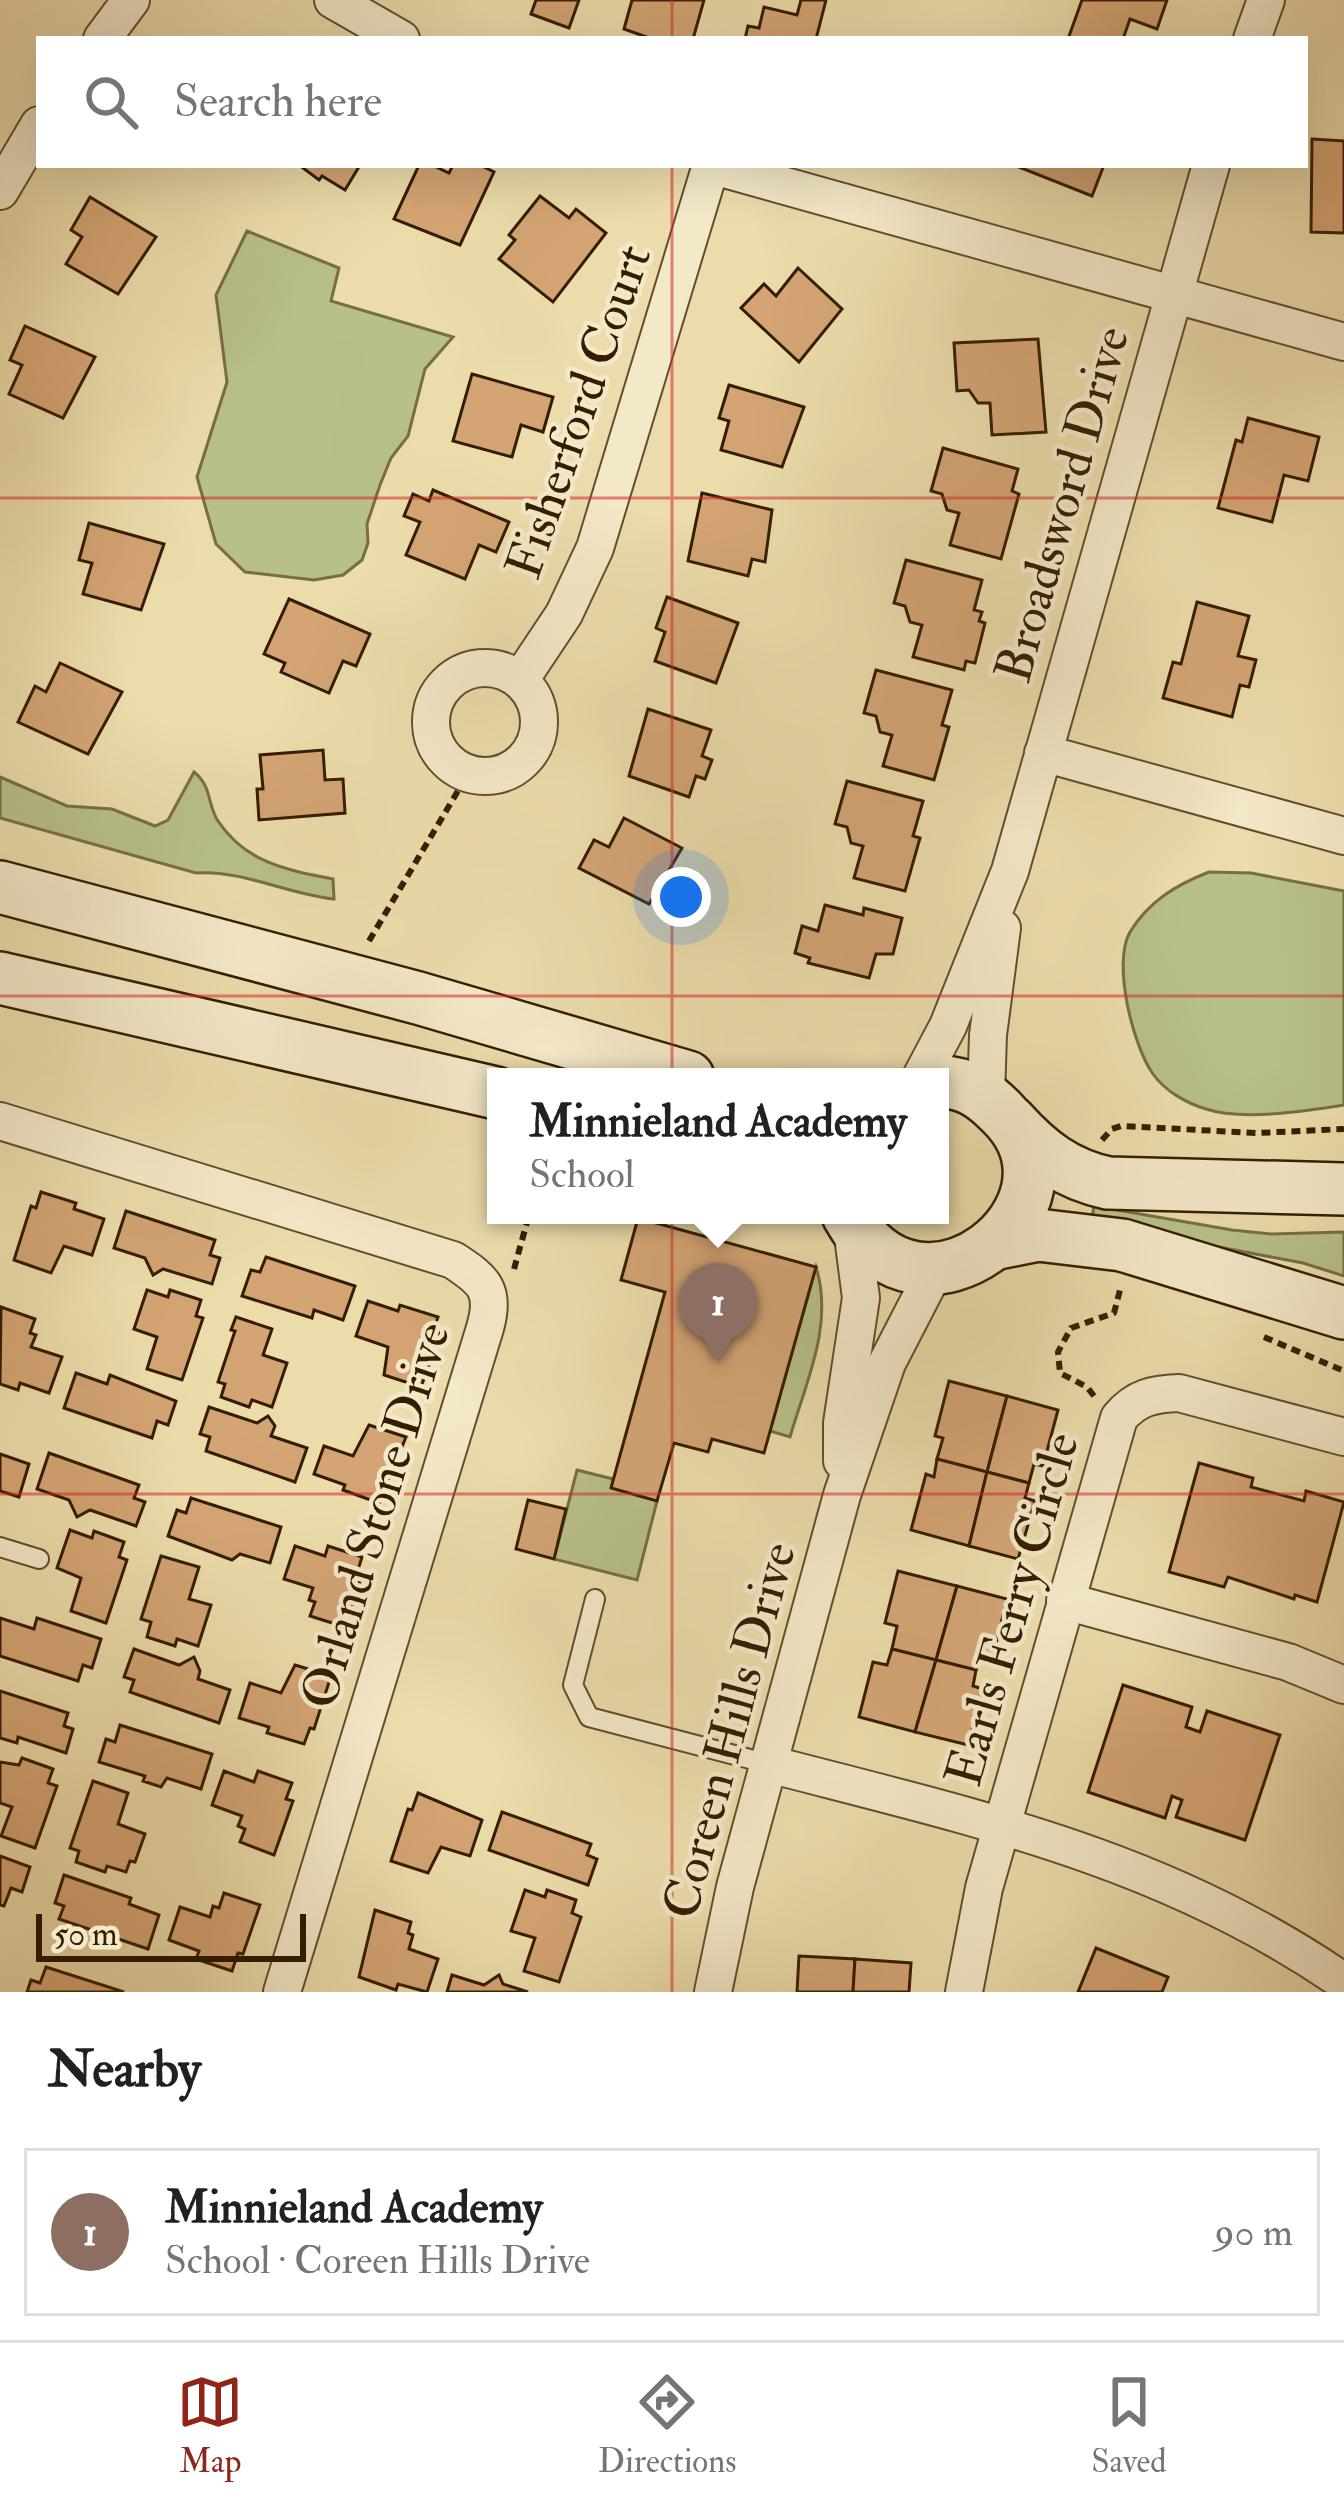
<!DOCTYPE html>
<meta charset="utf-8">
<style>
:root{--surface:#fff;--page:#f6f6f6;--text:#202124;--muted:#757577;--line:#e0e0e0;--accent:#8f2418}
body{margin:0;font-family:"IM FELL Double Pica",serif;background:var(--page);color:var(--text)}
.scale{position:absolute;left:36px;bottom:30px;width:270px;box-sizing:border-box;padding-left:12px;border:6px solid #351e00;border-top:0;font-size:33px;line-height:42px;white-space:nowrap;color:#351e00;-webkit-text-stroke:9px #f3e8c8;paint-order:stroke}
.you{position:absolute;left:681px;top:897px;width:42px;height:42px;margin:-30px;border:9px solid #fff;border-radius:50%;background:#1a73e8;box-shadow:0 0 0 18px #1a73e833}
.badge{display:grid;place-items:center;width:78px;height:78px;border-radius:50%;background:var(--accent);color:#fff;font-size:39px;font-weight:700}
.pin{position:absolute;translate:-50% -99px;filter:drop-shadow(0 3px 6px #0008)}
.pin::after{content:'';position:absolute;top:63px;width:42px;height:36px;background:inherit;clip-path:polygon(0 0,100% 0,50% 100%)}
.popup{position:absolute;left:487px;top:1068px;width:462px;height:156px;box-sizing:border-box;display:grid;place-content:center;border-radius:0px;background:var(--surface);filter:drop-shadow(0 3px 9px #0005);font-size:39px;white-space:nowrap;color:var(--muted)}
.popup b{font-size:45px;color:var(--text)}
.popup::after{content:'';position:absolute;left:50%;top:100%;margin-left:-24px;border:24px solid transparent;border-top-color:var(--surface)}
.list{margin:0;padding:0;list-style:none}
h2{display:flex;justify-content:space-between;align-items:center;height:156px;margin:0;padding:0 48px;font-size:51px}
h2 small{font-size:39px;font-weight:400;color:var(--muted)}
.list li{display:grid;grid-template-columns:78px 1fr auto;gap:36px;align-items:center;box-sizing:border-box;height:168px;margin:0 24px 24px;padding:0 24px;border:3px solid var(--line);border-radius:0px}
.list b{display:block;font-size:45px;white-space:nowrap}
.list p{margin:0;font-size:39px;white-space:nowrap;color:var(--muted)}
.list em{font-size:39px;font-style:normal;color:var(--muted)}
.icon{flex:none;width:66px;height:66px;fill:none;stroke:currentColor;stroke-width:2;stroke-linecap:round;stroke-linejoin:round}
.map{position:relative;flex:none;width:1344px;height:1992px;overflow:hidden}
.search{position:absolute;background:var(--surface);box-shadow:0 12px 48px #0002;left:36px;right:36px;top:36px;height:132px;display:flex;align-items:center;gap:30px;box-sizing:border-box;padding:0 42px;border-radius:0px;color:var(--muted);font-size:45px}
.sheet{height:348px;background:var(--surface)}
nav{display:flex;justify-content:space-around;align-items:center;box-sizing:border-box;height:168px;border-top:3px solid var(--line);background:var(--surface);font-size:33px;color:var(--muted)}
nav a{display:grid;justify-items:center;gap:6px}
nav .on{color:var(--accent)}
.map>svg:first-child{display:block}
.green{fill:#b8c089;stroke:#766f44;stroke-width:3}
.building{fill:#d4a475;stroke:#351e00;stroke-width:3}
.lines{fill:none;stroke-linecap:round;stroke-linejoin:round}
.lane-casing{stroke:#634e2b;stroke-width:22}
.street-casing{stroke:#634e2b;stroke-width:40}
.secondary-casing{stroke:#351e00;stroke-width:56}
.path{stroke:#351e00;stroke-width:6;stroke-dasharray:9 6;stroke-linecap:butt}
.lane{stroke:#f3e8c8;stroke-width:18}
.street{stroke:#f3e8c8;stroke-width:36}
.secondary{stroke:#f3e8c8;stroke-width:51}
.grid{fill:none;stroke:#d62828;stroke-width:3;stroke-opacity:0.55}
.labels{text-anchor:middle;stroke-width:9;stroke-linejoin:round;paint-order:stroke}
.street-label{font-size:51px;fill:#351e00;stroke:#f3e8c8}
</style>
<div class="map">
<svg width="1344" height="1992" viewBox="0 0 1344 1992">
<rect width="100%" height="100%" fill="#ecdcab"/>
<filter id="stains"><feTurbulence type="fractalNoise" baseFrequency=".00167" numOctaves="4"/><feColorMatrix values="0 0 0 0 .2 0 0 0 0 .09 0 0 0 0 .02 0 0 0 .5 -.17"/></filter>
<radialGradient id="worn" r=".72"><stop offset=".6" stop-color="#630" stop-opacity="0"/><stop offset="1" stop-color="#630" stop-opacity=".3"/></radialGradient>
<g class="green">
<path d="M247,231L339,268L331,301L453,337L425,369L408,436L391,458L380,485L367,524L368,543L362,560L343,575L314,580L245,572L216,544L197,477L227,382L216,295Z"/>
<path d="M194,772C212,786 207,804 218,821C246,863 287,870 333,879L334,899C287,894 243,870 196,873L0,818V777L67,806L112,809L155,826L168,820Z"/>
<path d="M1209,872L1251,873L1344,891V1105C1306,1111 1242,1121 1206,1109C1186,1103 1165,1091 1153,1074C1133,1046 1112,963 1130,932C1149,901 1176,885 1209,872Z"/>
<path d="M1094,1206L1232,1230L1271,1234L1344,1232V1276L1303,1263L1091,1223Z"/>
<path d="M816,1267C834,1325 806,1382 790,1437L770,1431Z"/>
<path d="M577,1470L613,1479L612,1488L657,1501L637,1580L554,1559Z"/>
</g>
<g class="building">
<path d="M536,0H579L569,28L531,14Z"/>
<path d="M632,0H704L693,39H652L624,29Z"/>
<path d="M801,0H826L816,39H745L748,26L759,28L764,7L797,15Z"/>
<path d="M1082,0H1167L1157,29L1130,19L1123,39H1068Z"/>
<path d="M1312,139L1344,141V233L1311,232Z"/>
<path d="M299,165H360L345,190L322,176L319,180Z"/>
<path d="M419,165H432L449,173L453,165H480L494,172L460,245L394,219Z"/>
<path d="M1014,165H1104L1092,196Z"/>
<path d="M540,196L569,218L576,209L606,233L553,302L499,259L515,240L509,235Z"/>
<path d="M90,197L156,237L118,294L66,264L82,237L71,230Z"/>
<path d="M798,268L842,309L799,362L741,308L764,284L776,296Z"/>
<path d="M25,326L95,357L63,418L9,394L22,365L10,360Z"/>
<path d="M1038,339L1046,432L992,435L990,403H978L969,390L957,391L954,343Z"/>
<path d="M472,374L553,397L543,432L521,425L512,457L453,441Z"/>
<path d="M729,385L804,407L782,467L721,450L729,421L719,418Z"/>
<path d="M1248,418L1319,437L1308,481L1284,475L1272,522L1218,508L1236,440L1242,442Z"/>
<path d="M943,448L1018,469L1012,491L1019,494L1001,559L950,545L959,513L947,510L942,494L931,491Z"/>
<path d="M433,490L509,522L496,552L479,545L465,579L406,555L420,522L404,516L413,494L429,501Z"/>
<path d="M702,493L772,510L765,562L752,559L748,576L688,561Z"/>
<path d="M89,523L164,544L141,610L83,594L92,563L79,560Z"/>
<path d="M906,560L982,580L974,610L982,612L979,621L985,623L975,663L966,661L964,670L913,657L922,625L910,622L905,606L894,603Z"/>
<path d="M667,597L738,623L716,683L655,661L665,632L656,628Z"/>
<path d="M289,599L370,634L356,666L343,661L329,693L281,672L285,663L264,654Z"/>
<path d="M1197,602L1249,616L1238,656L1256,660L1249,687L1240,685L1232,717L1163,698L1173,662L1181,664Z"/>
<path d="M60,663L122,692L88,754L18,722L35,686L46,692Z"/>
<path d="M876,670L952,690L942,725L949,727L934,780L883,766L892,735L880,732L876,716L864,713Z"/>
<path d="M648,709L711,730L702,756L712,760L705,779L696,776L689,797L629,776Z"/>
<path d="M323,750L325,780L343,779L345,813L259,820L257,789H263L260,755Z"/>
<path d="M847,781L923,801L913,836L920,838L905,891L854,878L863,846L851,843L847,827L835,824Z"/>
<path d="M624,818L682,848L649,904L579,868L594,840L609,847Z"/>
<path d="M825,905L863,915L864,908L902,918L893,954H876L869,978L808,963L810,958L795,953L802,926L818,931Z"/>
<path d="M41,1192L76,1203L74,1209L104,1219L92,1255L64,1246L51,1273L14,1260L31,1206L36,1208Z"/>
<path d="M126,1211L215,1240L210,1255L220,1258L212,1284L163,1269L153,1275L145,1258L114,1248Z"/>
<path d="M638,1218L816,1267L764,1453L712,1439L708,1452L674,1443L657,1501L611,1488L665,1292L621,1280Z"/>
<path d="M266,1257L355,1286L343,1320L314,1310L312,1318L242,1296L251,1270L260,1272Z"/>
<path d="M147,1290L168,1297L170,1290L201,1300L196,1316L203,1318L182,1380L147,1369L157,1337L134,1329Z"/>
<path d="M368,1301L398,1311L400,1305L438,1317L433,1330L440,1333L421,1387L384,1375L388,1347L356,1336Z"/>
<path d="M1,1307L35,1319L30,1333L36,1335L31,1347L62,1357L49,1393L20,1383L18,1390L0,1384Z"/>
<path d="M236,1317L272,1329L263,1355L287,1363L272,1407L252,1400L249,1407L221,1397L225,1384L218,1382L235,1331L231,1330Z"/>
<path d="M76,1373L107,1384L110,1375L176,1401L168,1425L157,1421L152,1438L64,1408Z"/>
<path d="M949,1381L1007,1396L987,1472L937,1459L943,1438L935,1436Z"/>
<path d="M1007,1396L1058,1410L1043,1466L1034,1464L1029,1483L987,1472Z"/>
<path d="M209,1407L257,1423L268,1416L275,1426L271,1436L307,1448L295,1482L206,1451L210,1437L200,1434Z"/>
<path d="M369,1425L406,1437L379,1503L343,1490L345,1485L314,1474L324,1446L353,1456Z"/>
<path d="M49,1453L139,1485L134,1498L145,1502L136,1526L90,1510L77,1517L69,1500L37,1489Z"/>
<path d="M0,1454L29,1464L19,1497L0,1491Z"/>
<path d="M937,1459L987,1472L969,1546L911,1530L926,1474L934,1477Z"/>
<path d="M1199,1463L1253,1478L1251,1487L1304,1501L1306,1491L1344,1502L1317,1602L1295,1595L1294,1599L1228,1577L1224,1587L1169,1572Z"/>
<path d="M987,1472L1029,1483L1025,1498L1035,1501L1018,1559L969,1546Z"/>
<path d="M191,1498L281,1527L270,1563L240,1554L232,1560L168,1536L177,1510L186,1513Z"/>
<path d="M528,1500L566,1509L554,1559L516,1549Z"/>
<path d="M70,1530L92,1538L94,1531L124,1542L119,1557L127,1560L106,1623L71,1611L81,1578L57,1568Z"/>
<path d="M295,1546L325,1556L328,1546L362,1557L357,1573L362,1575L345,1627L310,1616L315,1602L309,1600L313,1588L284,1579Z"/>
<path d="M161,1556L199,1567L189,1599L211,1605L198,1646L177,1639L175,1646L147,1637L151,1622L141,1619Z"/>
<path d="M898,1571L957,1586L936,1660L892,1649L897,1626L885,1623Z"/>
<path d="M957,1586L1007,1599L993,1656L981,1652L976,1670L936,1660Z"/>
<path d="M0,1618L34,1629L37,1618L101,1639L92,1668L83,1665L78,1681L0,1656Z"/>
<path d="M134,1649L179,1665L194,1657L200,1671L198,1679L230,1690L219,1723L130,1692L134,1680L124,1677Z"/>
<path d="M892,1649L936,1660L915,1732L859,1717L873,1662L887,1665Z"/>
<path d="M936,1660L976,1670L973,1686L983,1689L968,1745L915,1732Z"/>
<path d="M295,1665L331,1676L314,1729L310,1728L304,1744L267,1733L269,1727L239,1718L250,1683L281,1693Z"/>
<path d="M1123,1685L1192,1707L1186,1727L1200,1732L1207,1711L1280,1735L1245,1840L1176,1817L1182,1800L1172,1796L1165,1818L1088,1792Z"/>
<path d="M0,1691L68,1713L64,1726L73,1729L66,1753L18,1737L17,1743L0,1738Z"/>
<path d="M120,1725L212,1754L201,1789L167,1778L161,1787L143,1781L145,1776L99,1762L106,1739L115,1742Z"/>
<path d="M22,1758L53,1769L48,1783L57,1786L35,1848L1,1836L12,1807L0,1803V1762L19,1765Z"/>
<path d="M224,1771L254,1782L258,1771L292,1783L286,1799L293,1801L274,1855L240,1842L245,1829L238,1826L242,1816L212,1805Z"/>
<path d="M93,1781L128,1793L118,1824L145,1834L135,1862L130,1861L126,1872L107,1866L105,1872L76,1862L79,1851L70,1848Z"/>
<path d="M418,1793L482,1820L470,1856L441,1847L428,1873L391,1861L408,1809L412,1810Z"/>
<path d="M502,1812L591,1844L587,1855L597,1859L588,1885L489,1850Z"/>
<path d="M0,1856L30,1867L22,1892L11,1888L4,1906L0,1905Z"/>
<path d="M64,1875L131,1898L129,1904L159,1915L148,1949L59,1919L64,1906L55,1903Z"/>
<path d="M525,1890L545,1897L547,1890L576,1900L572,1913L581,1917L559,1982L524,1971L535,1938L511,1931Z"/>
<path d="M224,1893L260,1905L243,1954L238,1953L232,1971L196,1959L199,1951L169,1940L180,1907L210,1917L213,1906L219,1908Z"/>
<path d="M375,1910L411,1922L408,1933L413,1935L409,1949L438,1959L427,1992L398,1984L396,1990L359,1977Z"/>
<path d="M1096,1948L1168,1977L1162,1992H1078Z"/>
<path d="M799,1956L855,1959L853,1992H797Z"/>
<path d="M855,1959L911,1963L909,1992H853Z"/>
<path d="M46,1967L124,1992H27L31,1980L40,1983Z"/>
<path d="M452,1975L484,1985L499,1975L503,1984L528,1992H447Z"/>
</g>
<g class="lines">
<defs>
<g id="lane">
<path d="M0,1547L39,1559"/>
<path d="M595,1599L573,1685L589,1717L769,1764"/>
</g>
<g id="street">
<path d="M333,0L401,39"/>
<path d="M102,39L131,0"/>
<path d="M1252,39L1266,0"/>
<path d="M710,165L1344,342"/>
<path d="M0,191L39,125"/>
<circle cx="485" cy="722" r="54"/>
<path d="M520,680L564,614L595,548L711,165"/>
<path d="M1043,753L1344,836"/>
<path d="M921,1077L948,1026L1010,871L1211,165"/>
<path d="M986,1096L988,1035L1002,928"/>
<path d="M0,1121L453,1260C484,1280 496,1290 485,1328L282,1992"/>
<path d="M842,1461V1423L861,1298L851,1221"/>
<path d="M1065,1601L1288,1662L1344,1685"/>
<path d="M769,1764C976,1818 1165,1858 1344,1982"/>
<path d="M713,1992L735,1887L842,1495L887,1363L936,1268"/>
<path d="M964,1992L984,1888L1119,1418C1136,1397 1154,1394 1179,1393L1344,1437"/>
</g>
<g id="secondary">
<path d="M0,887L418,998L688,1077"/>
<path d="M0,978L496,1093"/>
<path d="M1011,1122C1039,1153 1066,1174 1108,1183L1344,1189"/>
<path d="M848,1215C920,1346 1094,1207 1004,1115C986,1096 968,1082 940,1082"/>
<path d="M998,1243L1038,1235L1122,1245L1344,1313"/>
</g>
</defs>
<use href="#lane" class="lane-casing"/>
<use href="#street" class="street-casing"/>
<use href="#secondary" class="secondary-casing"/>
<g class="path">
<path d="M369,941L468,774"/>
<path d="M1102,1140L1112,1129L1121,1126L1257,1133L1344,1129"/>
<path d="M514,1269L529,1215"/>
<path d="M1264,1337L1344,1371"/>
<path d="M1094,1396L1087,1387L1060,1373L1058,1352L1071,1328L1114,1313L1120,1290"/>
</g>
<use href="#lane" class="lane"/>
<use href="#street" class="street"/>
<use href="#secondary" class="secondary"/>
</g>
<path class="grid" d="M672,0V39M672,165V1992M0,498H1344M0,996H1344M0,1494H1344"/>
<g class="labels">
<g class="street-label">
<text transform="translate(577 411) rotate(-71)" y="18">Fisherford Court</text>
<text transform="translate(1061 504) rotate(-74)" y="18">Broadsword Drive</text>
<text transform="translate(374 1515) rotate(-73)" y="18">Orland Stone Drive</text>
<text transform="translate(1011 1609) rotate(-74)" y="18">Earls Ferry Circle</text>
<text transform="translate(728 1730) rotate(-75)" y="18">Coreen Hills Drive</text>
</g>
</g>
<rect width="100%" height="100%" filter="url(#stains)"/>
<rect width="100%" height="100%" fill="url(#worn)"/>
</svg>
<div class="scale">50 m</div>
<div class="you"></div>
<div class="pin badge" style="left:718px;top:1362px;background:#8d6e63">1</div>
<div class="popup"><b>Minnieland Academy</b>School</div>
<div class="search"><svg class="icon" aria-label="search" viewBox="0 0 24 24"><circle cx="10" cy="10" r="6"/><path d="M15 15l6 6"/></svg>Search here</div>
</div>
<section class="sheet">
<h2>Nearby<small></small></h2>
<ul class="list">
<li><span class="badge" style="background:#8d6e63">1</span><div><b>Minnieland Academy</b><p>School · Coreen Hills Drive</p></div><em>90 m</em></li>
</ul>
</section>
<nav>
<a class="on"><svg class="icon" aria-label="map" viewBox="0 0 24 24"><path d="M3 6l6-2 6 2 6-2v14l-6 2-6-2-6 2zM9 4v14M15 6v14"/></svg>Map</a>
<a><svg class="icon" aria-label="directions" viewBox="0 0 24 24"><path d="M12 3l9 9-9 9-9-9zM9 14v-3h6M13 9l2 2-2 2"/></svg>Directions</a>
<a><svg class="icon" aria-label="saved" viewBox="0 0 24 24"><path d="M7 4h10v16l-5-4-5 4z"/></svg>Saved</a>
</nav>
